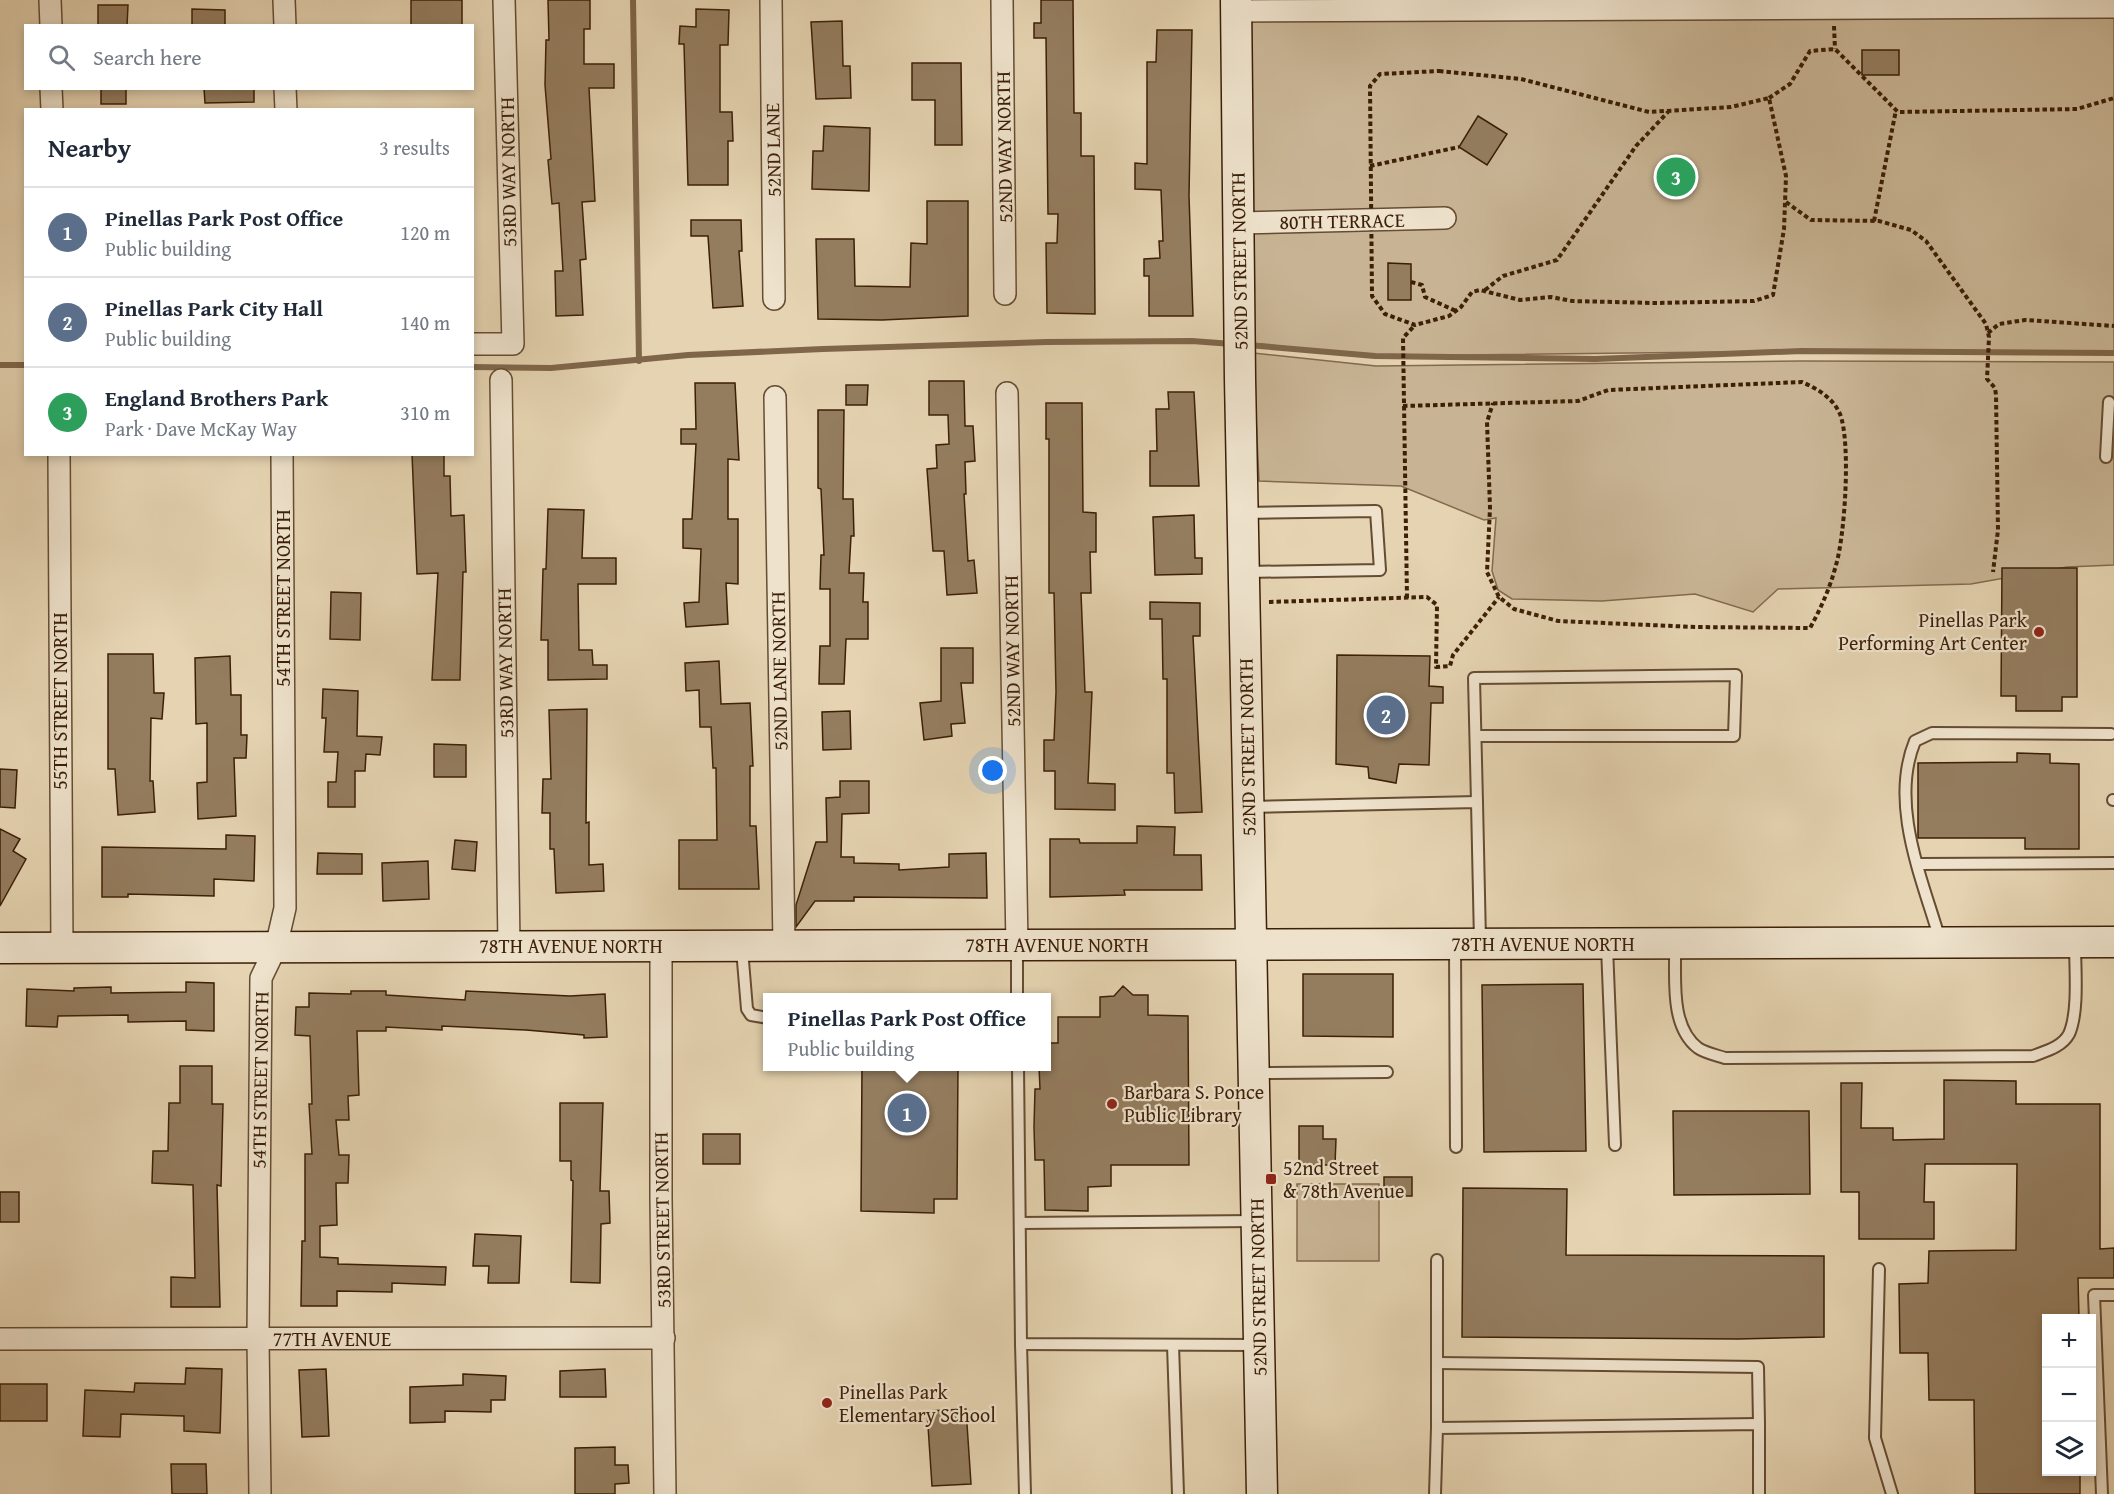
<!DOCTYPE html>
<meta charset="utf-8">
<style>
:root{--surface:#fff;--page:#f2f2f3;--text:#1f2937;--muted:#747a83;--line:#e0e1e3;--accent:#db2777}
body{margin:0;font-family:"Gentium Book Plus",serif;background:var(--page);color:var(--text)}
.controls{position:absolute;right:18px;bottom:18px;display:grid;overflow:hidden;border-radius:0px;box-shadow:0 3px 9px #0003}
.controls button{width:54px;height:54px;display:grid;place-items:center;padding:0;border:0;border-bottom:2px solid var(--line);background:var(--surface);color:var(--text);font:30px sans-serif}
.you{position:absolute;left:993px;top:771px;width:21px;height:21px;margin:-15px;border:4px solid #fff;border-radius:50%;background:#1a73e8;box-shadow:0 0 0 9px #1a73e833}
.badge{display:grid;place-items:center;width:39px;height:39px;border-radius:50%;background:var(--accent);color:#fff;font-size:20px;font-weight:700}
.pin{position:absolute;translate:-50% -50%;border:3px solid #fff;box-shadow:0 2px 6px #0006}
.popup{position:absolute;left:763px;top:993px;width:288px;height:78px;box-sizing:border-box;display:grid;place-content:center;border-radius:0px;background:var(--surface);filter:drop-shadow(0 2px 4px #0005);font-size:20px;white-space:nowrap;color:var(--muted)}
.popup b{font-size:22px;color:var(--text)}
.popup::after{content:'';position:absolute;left:50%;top:100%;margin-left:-12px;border:12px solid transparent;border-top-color:var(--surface)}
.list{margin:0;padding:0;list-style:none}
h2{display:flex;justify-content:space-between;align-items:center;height:78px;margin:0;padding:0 24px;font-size:26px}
h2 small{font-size:20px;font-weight:400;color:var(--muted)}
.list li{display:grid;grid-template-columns:39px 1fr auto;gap:18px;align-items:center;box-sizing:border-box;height:90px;padding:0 24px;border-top:2px solid var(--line)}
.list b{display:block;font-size:22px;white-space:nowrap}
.list p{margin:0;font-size:20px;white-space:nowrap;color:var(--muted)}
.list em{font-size:20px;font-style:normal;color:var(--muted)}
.icon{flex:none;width:33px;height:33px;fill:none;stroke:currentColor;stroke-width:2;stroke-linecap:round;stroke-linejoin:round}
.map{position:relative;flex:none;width:2114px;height:1494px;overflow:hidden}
.search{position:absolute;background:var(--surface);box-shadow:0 3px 9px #0003;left:24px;top:24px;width:450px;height:66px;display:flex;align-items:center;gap:15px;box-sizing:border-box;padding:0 21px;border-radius:0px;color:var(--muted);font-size:22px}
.panel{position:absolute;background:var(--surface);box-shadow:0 3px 9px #0003;left:24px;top:108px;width:450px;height:348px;border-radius:0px}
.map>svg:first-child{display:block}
.green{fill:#c8b494;stroke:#826a4e;stroke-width:1.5}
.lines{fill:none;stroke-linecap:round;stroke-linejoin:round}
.stream{stroke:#7f664a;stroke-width:6}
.building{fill:#947d5f;stroke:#3c1f07;stroke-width:1.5}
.lane-casing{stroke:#664c32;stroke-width:14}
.street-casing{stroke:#664c32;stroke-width:24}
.secondary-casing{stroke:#3c1f07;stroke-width:33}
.path{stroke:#3c1f07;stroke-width:4;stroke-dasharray:4.5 3;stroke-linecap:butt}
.lane{stroke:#eee2cc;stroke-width:10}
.street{stroke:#eee2cc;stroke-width:21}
.secondary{stroke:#eee2cc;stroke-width:30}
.poi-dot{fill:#8f2418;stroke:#eee2cc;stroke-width:2}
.labels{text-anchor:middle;stroke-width:4.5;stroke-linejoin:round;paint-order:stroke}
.street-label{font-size:20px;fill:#3c1f07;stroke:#eee2cc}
.poi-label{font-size:20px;fill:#3c1f07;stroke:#eee2cc;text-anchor:start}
</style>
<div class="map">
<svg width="2114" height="1494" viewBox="0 0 2114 1494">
<rect width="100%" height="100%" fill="#e5d3b1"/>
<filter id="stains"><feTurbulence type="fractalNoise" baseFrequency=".00333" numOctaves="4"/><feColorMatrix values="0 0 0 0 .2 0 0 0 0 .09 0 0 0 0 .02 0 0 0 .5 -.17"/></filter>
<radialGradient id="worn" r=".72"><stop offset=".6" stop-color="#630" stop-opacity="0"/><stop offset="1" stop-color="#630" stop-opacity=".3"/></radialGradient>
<g class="green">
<path d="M2114,7V352L1801,351L1375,356L1240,342L1236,11Z"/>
<path d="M1253,353L1376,366L1801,361L2114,362V565L2067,567L1971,584L1778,589L1753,612L1695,594L1602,601L1512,599L1498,590L1492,571L1496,518L1484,520L1401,486L1259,481Z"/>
<rect x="1297" y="1184" width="82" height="77"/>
</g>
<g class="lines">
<g class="stream">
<path d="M633,0L639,361"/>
<path d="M1248,345L1375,356L1595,359L1801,351L2114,353"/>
<path d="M0,365H26"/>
<path d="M472,367L551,368L688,355L823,349L1046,342L1192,341L1232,344"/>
</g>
</g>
<g class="building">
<rect x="411" y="0" width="51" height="26"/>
<path d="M548,0H590V29H584V64H614V88H589L595,201L582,202L586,259L580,260L583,315L556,316L555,271H563L559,203L552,204L548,160L551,159L545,85L546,40H549Z"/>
<path d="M1041,0H1073L1074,113H1081V156H1094L1095,314L1047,313L1046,243H1057L1058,214H1048L1046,38H1034V23H1041Z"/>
<path d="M98,5H128L127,26H98Z"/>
<path d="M192,9L225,10V26H192Z"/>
<path d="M696,9L729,10L728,45H720V112H732L733,141H728V185H688L684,44H679L680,26L696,27Z"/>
<path d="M842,21L843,66H850L851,98L816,99L811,22Z"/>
<path d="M1157,30H1192L1189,196L1193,316H1149V276H1144V259L1160,258L1159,241H1163L1161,190L1135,189V163L1147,164V62H1156Z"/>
<rect x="1862" y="50" width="37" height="25"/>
<path d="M912,63H961L962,145H935V100H912Z"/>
<rect x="101" y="88" width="25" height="16"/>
<path d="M204,88H254V102L205,103Z"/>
<path d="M1478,116L1507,134L1487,165L1459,147Z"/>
<path d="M824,126L870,128L869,191L812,189L813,151H823Z"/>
<path d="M927,201H968V316L882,320L818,319L816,239H854L855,286L910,287L911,243L927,244Z"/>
<path d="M691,220H741L742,251H739L743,306L713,308L708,236H691Z"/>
<path d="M1388,263L1411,264V300H1388Z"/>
<path d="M929,381H964L965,426H973L975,461L965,462L966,494H964L968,561L974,560L977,593L947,595L944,551H933L927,469L937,468L936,445L949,444L948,415H929Z"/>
<path d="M695,383H735L739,460L728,459V519H738V584L726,583L728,624L686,627L684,603L699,602L701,549L683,548V519H692L696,444H681V429H696Z"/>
<path d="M846,385H868L867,405H846Z"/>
<path d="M1168,392H1194L1199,486H1150V451H1157L1156,409H1169Z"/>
<path d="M1046,403H1082L1083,512L1096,513V552H1090L1091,593H1081L1085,692H1092L1088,783L1115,784V810L1055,809V771H1044V740H1054L1056,692L1054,593H1049V439H1046Z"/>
<path d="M818,410H844L843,499H853L854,536H851L849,573H864L863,602H868V639H846L844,684H819L820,646H830V589H820L821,555H824L821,489L818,488Z"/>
<path d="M412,454H444V476H450L451,516L464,515L466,572H463L460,680H432L438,573L417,574Z"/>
<path d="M548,509L584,510L582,558H616V584H578L579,650H592L593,665H607V679L548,680V640H541L543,569H546Z"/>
<path d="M1194,515L1195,558H1202V574L1155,575L1153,517Z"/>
<path d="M2002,568H2077V697H2062V711H2016V696H2001Z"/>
<path d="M331,592L361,593L360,640L330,639Z"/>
<path d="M1150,602L1200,603V636H1193L1202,812L1175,813L1174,773H1167V679H1163L1162,619H1150Z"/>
<path d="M941,648H973V683H961L965,723L951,724L952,736L924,740L920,703L941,701Z"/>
<path d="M108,654H153L154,693H164L162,719L151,718L150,781H153L155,812L118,815L115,769H108Z"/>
<path d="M1337,655L1430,656L1429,686L1443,687V703H1431L1429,765L1399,764L1396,783L1369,778L1368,767L1336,764Z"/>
<path d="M230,656L231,695H241V735H247L246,758H234L236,816L198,819L197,783L207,782V723L196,724L195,658Z"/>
<path d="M719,661L721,704L750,703L753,766H750V826H756L759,889H679V840H717L716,768H713L711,727H700L699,690L686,691L685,663Z"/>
<path d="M323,689L358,691L357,736L382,737L380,755L366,754L365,771H355V807H328V782H336L338,752H324L326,718H322Z"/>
<path d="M587,709L586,823L589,822V865L603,864L604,891L556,893L554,849H550V813H542L543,779H551L549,710Z"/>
<path d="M850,711L851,749L823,750L822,712Z"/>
<path d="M434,744L466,745V777H434Z"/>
<path d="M2017,753L2050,754V763L2079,764V849H2025V838H1918V763L2017,762Z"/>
<path d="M0,769L17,770L15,808L0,807Z"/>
<path d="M840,781H869V813L842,814L841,857H854V863L899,864V870L949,867V854L986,853L987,898L854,897V901H815L796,927V905L816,842H827L826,798L840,797Z"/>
<path d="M1137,826L1175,827L1174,855H1201L1202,890H1124L1125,895L1050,897V839H1079L1080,843H1137Z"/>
<path d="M0,829L20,839L13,851L26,859L0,906Z"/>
<path d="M226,835L255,836L254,881L214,879V896L128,894V897H102V847L226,849Z"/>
<path d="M455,840L477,842L475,871L452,869Z"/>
<path d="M318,853L362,854V874H317Z"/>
<path d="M428,861L429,899L383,901L382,863Z"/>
<path d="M1303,974H1393V1037L1303,1036Z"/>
<path d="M186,982L214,983V1031L186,1030V1021L128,1022V1015L58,1016L57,1027L26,1026L27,989L74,991V988L111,987V993L186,992Z"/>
<path d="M1583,984L1586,1151L1484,1152L1482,985Z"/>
<path d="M1123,986L1133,995H1148V1015L1188,1016L1189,1165H1111V1186L1088,1187V1211L1045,1210L1044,1160H1035L1034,1127L1035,1089H1040L1039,1066H1047V1043H1058V1017H1100V997L1114,996Z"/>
<path d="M351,991H386V995L465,1000L466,991L570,996L605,994L607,1037L584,1038V1035L526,1030L442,1026V1030L386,1027V1031H357L359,1095L348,1096L349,1120H336L339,1155H349L348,1183H336L337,1225L320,1226V1257L338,1258V1264L446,1267L445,1285L392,1283V1292L337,1291V1306H301L302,1241H305V1154H312L309,1104H312L310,1036L295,1035L296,1007H309V993L351,994Z"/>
<path d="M180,1066H212V1104H223L221,1186L217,1185L220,1307H171V1277L195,1278L193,1185L152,1183L153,1151H168L169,1103H180Z"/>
<path d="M862,1066H958L957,1199H934V1213L861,1211Z"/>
<path d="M1944,1080L2016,1081V1104H2100V1249L2114,1248V1278H2078L2079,1318H2046V1472H2080V1494H1975L1974,1400H1929L1928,1353H1900L1899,1284L1928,1283L1929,1251L2016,1250L2017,1164H1925L1924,1202H1934V1239H1859V1192H1841V1083H1862L1861,1128H1893V1140L1944,1139Z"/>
<path d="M560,1103H603L600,1191H609L610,1223L601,1224L600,1283L571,1282L573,1181L571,1180V1161H560Z"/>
<path d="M1673,1111H1809L1810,1194L1674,1195Z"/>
<path d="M1299,1126H1323V1139H1336L1335,1165H1299Z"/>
<rect x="703" y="1134" width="37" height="30"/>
<rect x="1384" y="1177" width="28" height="19"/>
<path d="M1463,1188L1567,1189L1566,1255L1824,1256V1337L1738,1339L1462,1337Z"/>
<rect x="0" y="1192" width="19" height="30"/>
<path d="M475,1234L521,1236L519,1283H488L489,1266H473Z"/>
<path d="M186,1368L222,1369L220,1433L184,1431V1416L121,1414L120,1437L83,1436L85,1390L134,1392L135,1383L185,1384Z"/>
<path d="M326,1369L329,1436L302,1437L299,1370Z"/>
<path d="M605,1369L606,1397H560V1371Z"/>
<path d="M463,1374L506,1376L505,1400H491V1412L445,1411V1422L410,1423V1387L463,1385Z"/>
<rect x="0" y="1384" width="47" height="37"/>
<path d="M966,1409L971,1484L932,1486L927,1411Z"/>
<path d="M615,1447V1465H628L629,1483L615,1484V1494H575V1448Z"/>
<path d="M171,1464H206L207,1494H172Z"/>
</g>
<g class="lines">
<defs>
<g id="lane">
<path d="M2106,457L2109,402"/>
<path d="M1245,513L1376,511L1380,570L1247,572"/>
<path d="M1476,736H1734L1736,675L1474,678L1477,802"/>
<path d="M2113,800H2114"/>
<path d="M1250,807L1477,802L1480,941"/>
<path d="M1918,864L2114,863"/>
<path d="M1940,940C1922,878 1889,804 1915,741L1932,733L2111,734"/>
<path d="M1675,944C1676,976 1669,1026 1698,1048C1705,1053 1716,1055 1725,1058L2033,1056C2046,1051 2062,1047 2069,1034C2079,1012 2075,968 2075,944"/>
<path d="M1017,946V998"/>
<path d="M1455,946L1456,1147"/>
<path d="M1607,947L1615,1145"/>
<path d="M742,949L747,1009L751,1015L768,1018"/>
<path d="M1018,1066L1021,1344L1256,1345"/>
<path d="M1256,1073L1387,1072"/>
<path d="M1020,1223L1256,1221"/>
<path d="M1879,1269L1875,1438L1892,1494"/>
<path d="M1021,1344L1025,1494"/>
<path d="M1173,1345L1178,1494"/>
<path d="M1437,1363L1758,1367L1759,1424"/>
<path d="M1437,1428V1260"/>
<path d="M1435,1494L1437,1428L1759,1424V1494"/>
<path d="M2102,1494L2094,1295H2114"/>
</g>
<g id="street">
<path d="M50,0L51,26"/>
<path d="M284,0L285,26"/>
<path d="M771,0L774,299"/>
<path d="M1002,0L1005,294"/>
<path d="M1236,11L2114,7"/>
<path d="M51,88L52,110"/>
<path d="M285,88L286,110"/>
<path d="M1239,223L1445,218"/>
<path d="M472,344H513L504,0"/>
<path d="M501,380L509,946"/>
<path d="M1007,393L1017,945"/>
<path d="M775,397L784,945"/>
<path d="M59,454L62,948"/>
<path d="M661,946V1199L665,1494"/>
<path d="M0,1339L664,1338"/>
<path d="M260,1494L258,1339L261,978L276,947L285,908L282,454"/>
</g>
<g id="secondary">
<path d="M1236,0L1240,379L1262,1494"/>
<path d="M0,948L2114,942"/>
</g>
</defs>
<use href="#lane" class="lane-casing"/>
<use href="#street" class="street-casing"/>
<use href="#secondary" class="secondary-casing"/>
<g class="path">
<path d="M1834,26L1835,49"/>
<path d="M1439,71L1521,79L1649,112L1731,107L1769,98L1786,176L1784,229L1773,295L1754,301L1654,303L1572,301L1551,297L1520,300L1480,290L1472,292L1461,307L1449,316L1415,325L1385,314L1372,296L1370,86L1380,74Z"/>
<path d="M1769,98L1790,84L1810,51L1835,49L1898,112L2077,109L2114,98"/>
<path d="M1370,166L1459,147"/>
<path d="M1786,202L1811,220L1879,221L1911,230L1926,241L1986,324L1989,337L1987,379L1995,388L1996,395L1998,530L1993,572"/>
<path d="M1874,221L1896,110"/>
<path d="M1411,282L1422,285L1425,297L1456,311"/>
<path d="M1485,290L1503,276L1557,260L1636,146L1668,112"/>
<path d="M1988,333L1999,324L2025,320L2114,326"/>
<path d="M1403,406L1578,401L1608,390L1802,382C1818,389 1833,398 1840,414C1851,442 1845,535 1836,565C1830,588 1821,608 1810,628L1695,627L1558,621L1514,609L1499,597L1487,572L1490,508L1487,422L1493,403"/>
<path d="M1407,598L1403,338L1415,325"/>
<path d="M1269,602L1427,597L1437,605L1436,667L1450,666L1453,655L1499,597"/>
</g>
<use href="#lane" class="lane"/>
<use href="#street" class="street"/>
<use href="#secondary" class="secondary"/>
</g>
<g class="poi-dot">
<circle cx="2039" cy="632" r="6"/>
<circle cx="1112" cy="1104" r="6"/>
<rect x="1265" y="1173" width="12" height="12" rx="3"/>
<circle cx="827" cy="1403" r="6"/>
</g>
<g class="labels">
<g class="street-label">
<text transform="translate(1004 147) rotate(-91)" y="7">52ND WAY NORTH</text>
<text transform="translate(773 150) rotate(-91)" y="7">52ND LANE</text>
<text transform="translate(508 172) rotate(-91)" y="7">53RD WAY NORTH</text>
<text transform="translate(1342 221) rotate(-1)" y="7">80TH TERRACE</text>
<text transform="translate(1239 261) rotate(-91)" y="7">52ND STREET NORTH</text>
<text transform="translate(283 598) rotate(-90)" y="7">54TH STREET NORTH</text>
<text transform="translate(1012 651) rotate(-91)" y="7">52ND WAY NORTH</text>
<text transform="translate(505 663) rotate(-91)" y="7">53RD WAY NORTH</text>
<text transform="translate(779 671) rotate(-91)" y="7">52ND LANE NORTH</text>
<text transform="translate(60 701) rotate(-90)" y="7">55TH STREET NORTH</text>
<text transform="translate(1247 747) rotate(-91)" y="7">52ND STREET NORTH</text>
<text x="1543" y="951">78TH AVENUE NORTH</text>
<text x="1057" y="952">78TH AVENUE NORTH</text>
<text x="571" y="953">78TH AVENUE NORTH</text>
<text transform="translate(260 1080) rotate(-89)" y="7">54TH STREET NORTH</text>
<text transform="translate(662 1220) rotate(-91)" y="7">53RD STREET NORTH</text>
<text transform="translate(1258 1287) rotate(-91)" y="7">52ND STREET NORTH</text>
<text x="332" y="1346">77TH AVENUE</text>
</g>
<g class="poi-label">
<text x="2027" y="627" text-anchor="end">Pinellas Park<tspan x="2027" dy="23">Performing Art Center</tspan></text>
<text x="1124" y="1099">Barbara S. Ponce<tspan x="1124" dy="23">Public Library</tspan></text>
<text x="1283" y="1175">52nd Street<tspan x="1283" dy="23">&amp; 78th Avenue</tspan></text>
<text x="839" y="1399">Pinellas Park<tspan x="839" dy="23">Elementary School</tspan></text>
</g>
</g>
<rect width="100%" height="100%" filter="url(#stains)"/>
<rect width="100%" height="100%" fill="url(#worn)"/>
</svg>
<div class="controls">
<button>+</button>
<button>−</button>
<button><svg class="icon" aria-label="layers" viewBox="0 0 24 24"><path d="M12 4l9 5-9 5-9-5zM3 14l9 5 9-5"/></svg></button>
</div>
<div class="you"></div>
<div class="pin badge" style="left:907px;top:1113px;background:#5c6f8a">1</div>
<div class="popup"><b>Pinellas Park Post Office</b>Public building</div>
<div class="pin badge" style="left:1386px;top:715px;background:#5c6f8a">2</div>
<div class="pin badge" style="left:1676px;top:177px;background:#2e9e5b">3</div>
<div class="search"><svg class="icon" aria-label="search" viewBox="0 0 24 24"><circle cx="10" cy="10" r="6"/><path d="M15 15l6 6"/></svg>Search here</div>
<section class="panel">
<h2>Nearby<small>3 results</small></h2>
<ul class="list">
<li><span class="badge" style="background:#5c6f8a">1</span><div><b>Pinellas Park Post Office</b><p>Public building</p></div><em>120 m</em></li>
<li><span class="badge" style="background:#5c6f8a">2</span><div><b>Pinellas Park City Hall</b><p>Public building</p></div><em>140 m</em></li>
<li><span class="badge" style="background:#2e9e5b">3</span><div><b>England Brothers Park</b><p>Park · Dave McKay Way</p></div><em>310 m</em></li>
</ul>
</section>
</div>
